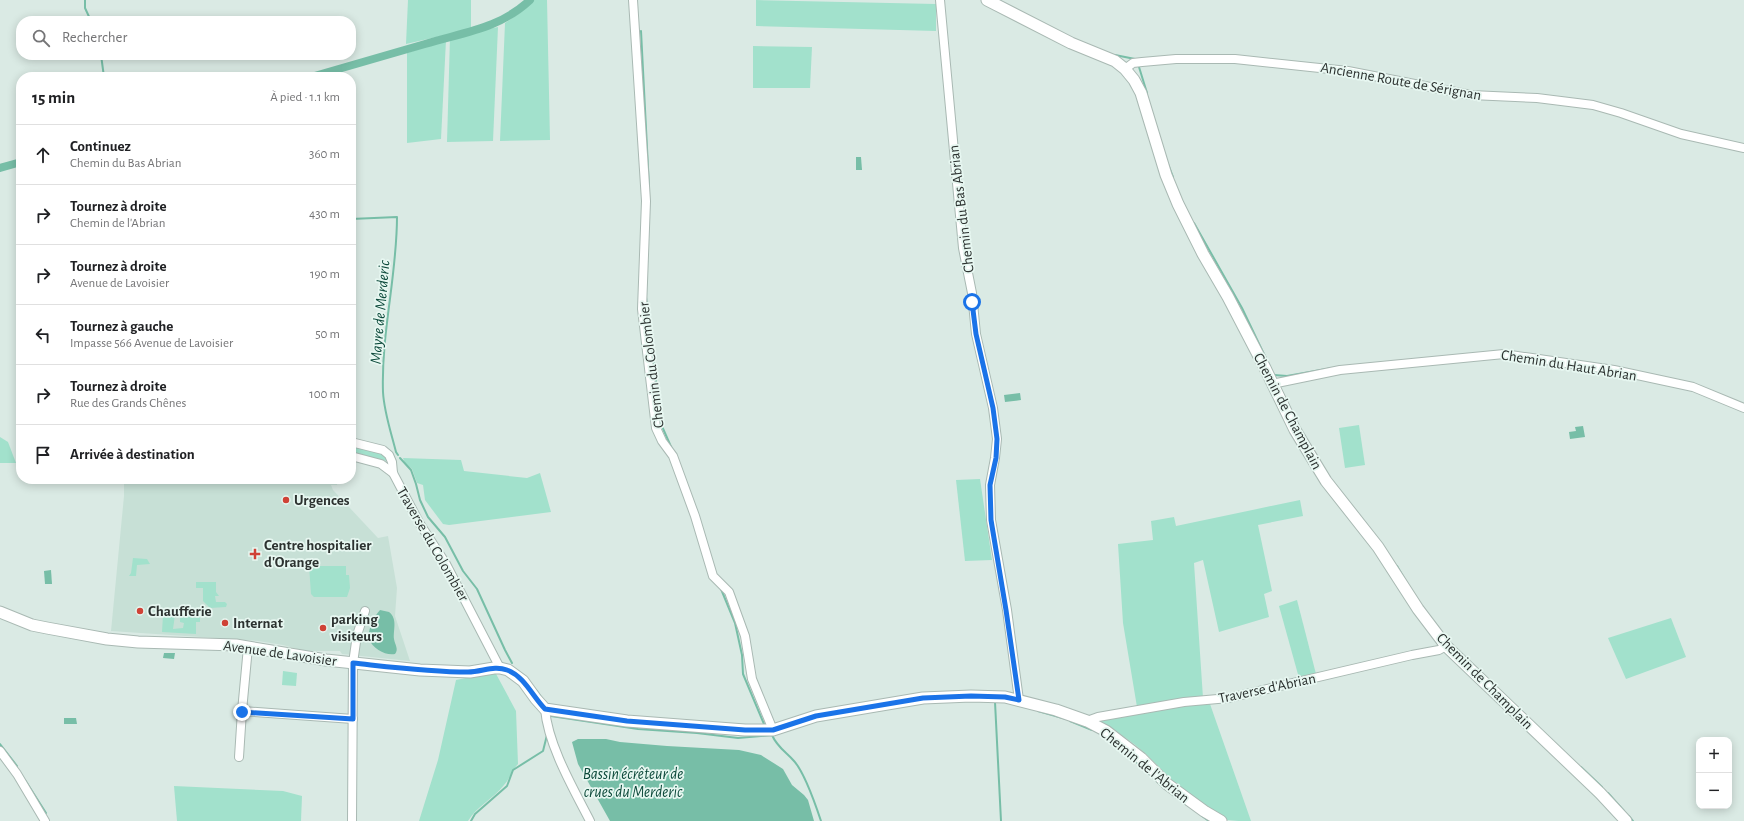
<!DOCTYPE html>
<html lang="fr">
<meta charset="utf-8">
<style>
:root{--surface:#fff;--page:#f6f6f6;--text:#202124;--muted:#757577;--line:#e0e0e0}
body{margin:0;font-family:"Alegreya Sans",sans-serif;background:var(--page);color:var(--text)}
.controls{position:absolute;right:12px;bottom:12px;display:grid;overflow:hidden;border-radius:8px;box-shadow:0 2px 10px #0003}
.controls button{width:36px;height:36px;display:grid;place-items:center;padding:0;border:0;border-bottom:1px solid var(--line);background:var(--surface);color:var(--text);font:20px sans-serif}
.stop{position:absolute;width:12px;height:12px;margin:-9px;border:3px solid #1a73e8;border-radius:50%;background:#fff}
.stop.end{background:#1a73e8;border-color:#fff;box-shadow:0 1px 4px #0008}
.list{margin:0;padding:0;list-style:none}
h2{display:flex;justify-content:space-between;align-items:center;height:52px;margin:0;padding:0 16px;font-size:17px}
h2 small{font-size:13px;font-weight:400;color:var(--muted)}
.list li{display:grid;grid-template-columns:26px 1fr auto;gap:12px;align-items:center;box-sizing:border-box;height:60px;padding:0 16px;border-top:1px solid var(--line)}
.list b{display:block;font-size:15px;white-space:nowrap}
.list p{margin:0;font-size:13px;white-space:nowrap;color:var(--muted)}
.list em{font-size:13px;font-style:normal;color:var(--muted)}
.icon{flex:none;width:22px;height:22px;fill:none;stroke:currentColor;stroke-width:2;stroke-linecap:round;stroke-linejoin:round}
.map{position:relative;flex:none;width:1744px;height:821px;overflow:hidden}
.search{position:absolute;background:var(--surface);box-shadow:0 2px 10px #0003;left:16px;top:16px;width:340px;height:44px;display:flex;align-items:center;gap:10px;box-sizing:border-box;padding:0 14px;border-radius:16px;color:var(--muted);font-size:15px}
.panel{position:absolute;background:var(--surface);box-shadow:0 2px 10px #0003;left:16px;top:72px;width:340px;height:412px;border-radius:16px}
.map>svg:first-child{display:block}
.built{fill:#c7e0d6}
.green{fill:#a2e1cc}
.water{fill:#77bea7}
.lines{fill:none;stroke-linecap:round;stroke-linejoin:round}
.stream{stroke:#77bea7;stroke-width:2}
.canal{stroke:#77bea7;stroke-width:8}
.street-casing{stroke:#a9b9b3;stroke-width:10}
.secondary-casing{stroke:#a9b9b3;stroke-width:13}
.street{stroke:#fff;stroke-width:8}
.secondary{stroke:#fff;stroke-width:11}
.route{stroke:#1a73e8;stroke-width:5}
.poi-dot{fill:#cf4236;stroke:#e7f7f1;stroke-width:1.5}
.labels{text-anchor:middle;stroke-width:3.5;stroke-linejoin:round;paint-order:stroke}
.street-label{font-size:15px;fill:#2c3230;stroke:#e7f7f1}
.poi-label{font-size:15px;font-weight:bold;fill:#2c3230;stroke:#e7f7f1;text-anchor:start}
.water-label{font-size:16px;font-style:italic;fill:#0d4a3b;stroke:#e7f7f1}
</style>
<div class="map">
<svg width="1744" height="821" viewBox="0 0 1744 821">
<rect width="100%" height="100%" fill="#daeae4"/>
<path class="built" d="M124,479H338L337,485H331L333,490L378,538L388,536L397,588L395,616L410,661L342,654L340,651H304L283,645L258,641L111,631L124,496Z"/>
<g class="green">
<path d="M408,0H471V29L406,44Z"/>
<path d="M533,0H547L550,140L500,141L505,23L520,13Z"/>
<path d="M756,0L936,4V31L756,26Z"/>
<path d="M498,27L493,141L447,142L450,37Z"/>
<path d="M446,40L441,139L407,143V53Z"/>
<path d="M753,46L812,47L810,88H753Z"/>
<path d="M1359,425L1365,465L1345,468L1339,428Z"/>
<path d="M0,437L8,442L16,463H0Z"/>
<path d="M351,444L387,455V461L351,453Z"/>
<path d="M403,458L461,460L464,471L527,478L540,473L551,512L449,525L443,524L425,500L423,485L417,483L412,469L405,463Z"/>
<path d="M980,479L992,560L965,561L956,480Z"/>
<path d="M1300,500L1303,516L1258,525L1272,591L1264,594L1269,617L1219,632L1203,560L1194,563L1203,698L1137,707L1123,623L1118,544L1153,540L1151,521L1174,517L1176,526Z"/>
<path d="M133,558L147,559L150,564L137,565L136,576H129L131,573Z"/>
<path d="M309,566H346V575H349L350,588L347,597H314L311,594Z"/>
<path d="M196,582H216V592L219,596H215L216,602H225L227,604L226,607L210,608L203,601V588H196Z"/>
<path d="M1297,600L1316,674L1299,678L1279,606Z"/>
<path d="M163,615H175L173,629L183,628L184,623L180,622V615H191L192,618L200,617V622H196V634L162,632Z"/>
<path d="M1671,618L1686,657L1626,679L1608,638Z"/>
<path d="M283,671L297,673L296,686L282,685Z"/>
<path d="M495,672L516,711L518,764C511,771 510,779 504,785C493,799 477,806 468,821H419L438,760L456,680Z"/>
<path d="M1210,704L1251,821C1244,821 1233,821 1227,820C1197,809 1170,777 1147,755C1133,742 1116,731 1100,721L1182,705Z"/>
<path d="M174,786L283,791L302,796L301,821H177Z"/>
</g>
<g class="water">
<path d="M856,157H861L862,170H856Z"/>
<path d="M1020,393L1021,400L1005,402L1004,395Z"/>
<path d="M1583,426L1585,437L1570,439L1569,432L1576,431L1575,427Z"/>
<path d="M51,570L52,584H45L44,571Z"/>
<path d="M380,610L389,612C398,619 393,630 394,639C395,645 399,649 395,654C386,656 373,649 369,639C367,631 374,616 380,610Z"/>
<path d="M164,653H175L174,659L163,658Z"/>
<path d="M64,718H76L77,724H64Z"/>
<path d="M578,739H606L620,742L667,746L739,750L761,755L783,769L792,785L804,795L808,800L814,821H610L578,764L572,742Z"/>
</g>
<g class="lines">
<g class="stream">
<path d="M85,0V8L91,21"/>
<path d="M641,31L649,187"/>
<path d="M101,55L104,77"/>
<path d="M1115,55L1135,59"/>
<path d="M1139,67L1147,93"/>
<path d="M1168,164L1173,177"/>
<path d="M351,219L397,217C397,276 381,333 383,392C384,412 391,432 396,452L398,455"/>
<path d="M1194,223L1242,308L1271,369"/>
<path d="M646,297L661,424L672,449"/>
<path d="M1274,375L1287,376L1332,368"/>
<path d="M400,458L411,470L416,484L420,500L428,517L445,537L463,571L477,589L505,650L512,663"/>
<path d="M1397,566L1404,578"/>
<path d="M721,589L735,623L742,655L743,674L764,724"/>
<path d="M536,690L544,701"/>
<path d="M995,702L1001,821"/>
<path d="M1038,711L1066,719"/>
<path d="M551,716L638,729L697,733L738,738L772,735C777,747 786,752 794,761C804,772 816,806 821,821"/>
<path d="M1070,721L1092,730"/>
<path d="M0,744L17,766"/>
<path d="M1131,757L1163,787"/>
<path d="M1581,767L1602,787"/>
<path d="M25,780L46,813"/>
<path d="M1608,793L1624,811"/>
<path d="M1173,795L1187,805"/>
<path d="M1202,816L1209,821"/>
<path d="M1629,816L1633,821"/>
<path d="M471,821L475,814L507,786L513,770L543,751L547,735"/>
</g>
<g class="canal">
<path d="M311,77C349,66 387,55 425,44C464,32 499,29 530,0"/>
<path d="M0,168L21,162"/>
</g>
<defs>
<g id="street">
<path d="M633,0L646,201L642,309L656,428L662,441L673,456L695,516L713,576L729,592L745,636L752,679L773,730"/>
<path d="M940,0L963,248L972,293L976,334L993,408L997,439L995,458L990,485L991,520L1007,610L1019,700"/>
<path d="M1125,69L1133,63L1142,62L1176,59H1235L1348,71L1471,95L1537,98L1593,105L1621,113L1681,134L1744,148"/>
<path d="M1272,384L1340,370L1504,354L1614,370L1693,387L1744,408"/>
<path d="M351,442L383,450L389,455L392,462L393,473L420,524L446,564L500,668"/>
<path d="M351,456L381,464L393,473"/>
<path d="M248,647L242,711L353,719"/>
<path d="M545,709C548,745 573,788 590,821"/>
<path d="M1087,721L1098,717L1184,702L1229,698L1412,655L1439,650L1446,646"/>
<path d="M0,751L17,774L45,821"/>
<path d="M239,757L242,711"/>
<path d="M352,821L353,663L357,635L365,611"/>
</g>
<g id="secondary">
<path d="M987,0L1071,43L1115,61L1125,69L1134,80L1141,93L1166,175L1178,204L1203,254L1228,297L1265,368L1295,430L1326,481L1378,547L1418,609L1446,646L1600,793L1626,821"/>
<path d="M0,612L32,625L47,628L107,639L138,642L236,645L326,660L420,670L470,672L494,668H500L508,670L523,681L536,699L545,709L627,721L745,730H773L816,716L923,698L971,696L1005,697L1056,710L1087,721L1106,731L1141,758L1167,784L1204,811L1221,821"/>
</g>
</defs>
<use href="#street" class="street-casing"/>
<use href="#secondary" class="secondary-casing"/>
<use href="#street" class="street"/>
<use href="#secondary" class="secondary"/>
</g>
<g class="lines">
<path class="route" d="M242,712L353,719V663C391,667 430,672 468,672C482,672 494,665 507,670C524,676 533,697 545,709L627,721L745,730H773L816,716L923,698L971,696L1005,697L1019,700L1006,610L991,520L990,485L996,458L997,439L993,408L976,334L972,302"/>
</g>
<g class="poi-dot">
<circle cx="286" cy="500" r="4"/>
<path d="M253 548h4v4h4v4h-4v4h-4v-4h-4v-4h4z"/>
<circle cx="140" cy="611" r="4"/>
<circle cx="225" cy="623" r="4"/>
<circle cx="323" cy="628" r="4"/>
</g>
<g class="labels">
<g class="street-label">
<text transform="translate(1401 81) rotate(10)" y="5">Ancienne Route de Sérignan</text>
<text transform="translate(961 209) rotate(-97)" y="5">Chemin du Bas Abrian</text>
<text transform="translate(651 365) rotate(-97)" y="5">Chemin du Colombier</text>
<text transform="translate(1569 365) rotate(9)" y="5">Chemin du Haut Abrian</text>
<text transform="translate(1288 411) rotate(62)" y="5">Chemin de Champlain</text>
<text transform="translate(433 544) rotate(60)" y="5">Traverse du Colombier</text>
<text transform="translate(280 653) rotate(8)" y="5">Avenue de Lavoisier</text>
<text transform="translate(1485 681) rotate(45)" y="5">Chemin de Champlain</text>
<text transform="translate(1267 688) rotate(-12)" y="5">Traverse d'Abrian</text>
<text transform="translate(1145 765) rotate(39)" y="5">Chemin de l'Abrian</text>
</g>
<g class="poi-label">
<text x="294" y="505">Urgences</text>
<text x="264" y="550">Centre hospitalier<tspan x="264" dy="17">d'Orange</tspan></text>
<text x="148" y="616">Chaufferie</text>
<text x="331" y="624">parking<tspan x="331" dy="17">visiteurs</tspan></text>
<text x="233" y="628">Internat</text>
</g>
<g class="water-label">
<text transform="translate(379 312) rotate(-85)" y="6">Mayre de Merderic</text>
<text x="633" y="779">Bassin écrêteur de<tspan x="633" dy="18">crues du Merderic</tspan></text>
</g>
</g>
</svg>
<div class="controls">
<button>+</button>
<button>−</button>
</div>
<div class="stop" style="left:972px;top:302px"></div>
<div class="stop end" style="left:242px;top:712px"></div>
<div class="search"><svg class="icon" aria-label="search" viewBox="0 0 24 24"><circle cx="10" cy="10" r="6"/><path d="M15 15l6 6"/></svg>Rechercher</div>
<section class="panel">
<h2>15 min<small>À pied · 1.1 km</small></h2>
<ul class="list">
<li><svg class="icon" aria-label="ahead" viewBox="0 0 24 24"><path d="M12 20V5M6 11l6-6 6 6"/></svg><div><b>Continuez</b><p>Chemin du Bas Abrian</p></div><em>360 m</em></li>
<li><svg class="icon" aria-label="right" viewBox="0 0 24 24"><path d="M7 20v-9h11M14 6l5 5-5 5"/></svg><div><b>Tournez à droite</b><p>Chemin de l'Abrian</p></div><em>430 m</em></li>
<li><svg class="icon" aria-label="right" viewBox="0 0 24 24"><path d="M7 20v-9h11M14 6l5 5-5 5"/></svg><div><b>Tournez à droite</b><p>Avenue de Lavoisier</p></div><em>190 m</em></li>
<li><svg class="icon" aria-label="left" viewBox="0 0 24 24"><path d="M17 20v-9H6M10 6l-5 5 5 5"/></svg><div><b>Tournez à gauche</b><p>Impasse 566 Avenue de Lavoisier</p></div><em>50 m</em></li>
<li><svg class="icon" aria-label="right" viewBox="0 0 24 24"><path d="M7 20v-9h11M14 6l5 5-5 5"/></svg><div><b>Tournez à droite</b><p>Rue des Grands Chênes</p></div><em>100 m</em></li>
<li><svg class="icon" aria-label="arrive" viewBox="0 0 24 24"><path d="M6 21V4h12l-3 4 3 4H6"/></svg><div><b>Arrivée à destination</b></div></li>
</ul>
</section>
</div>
